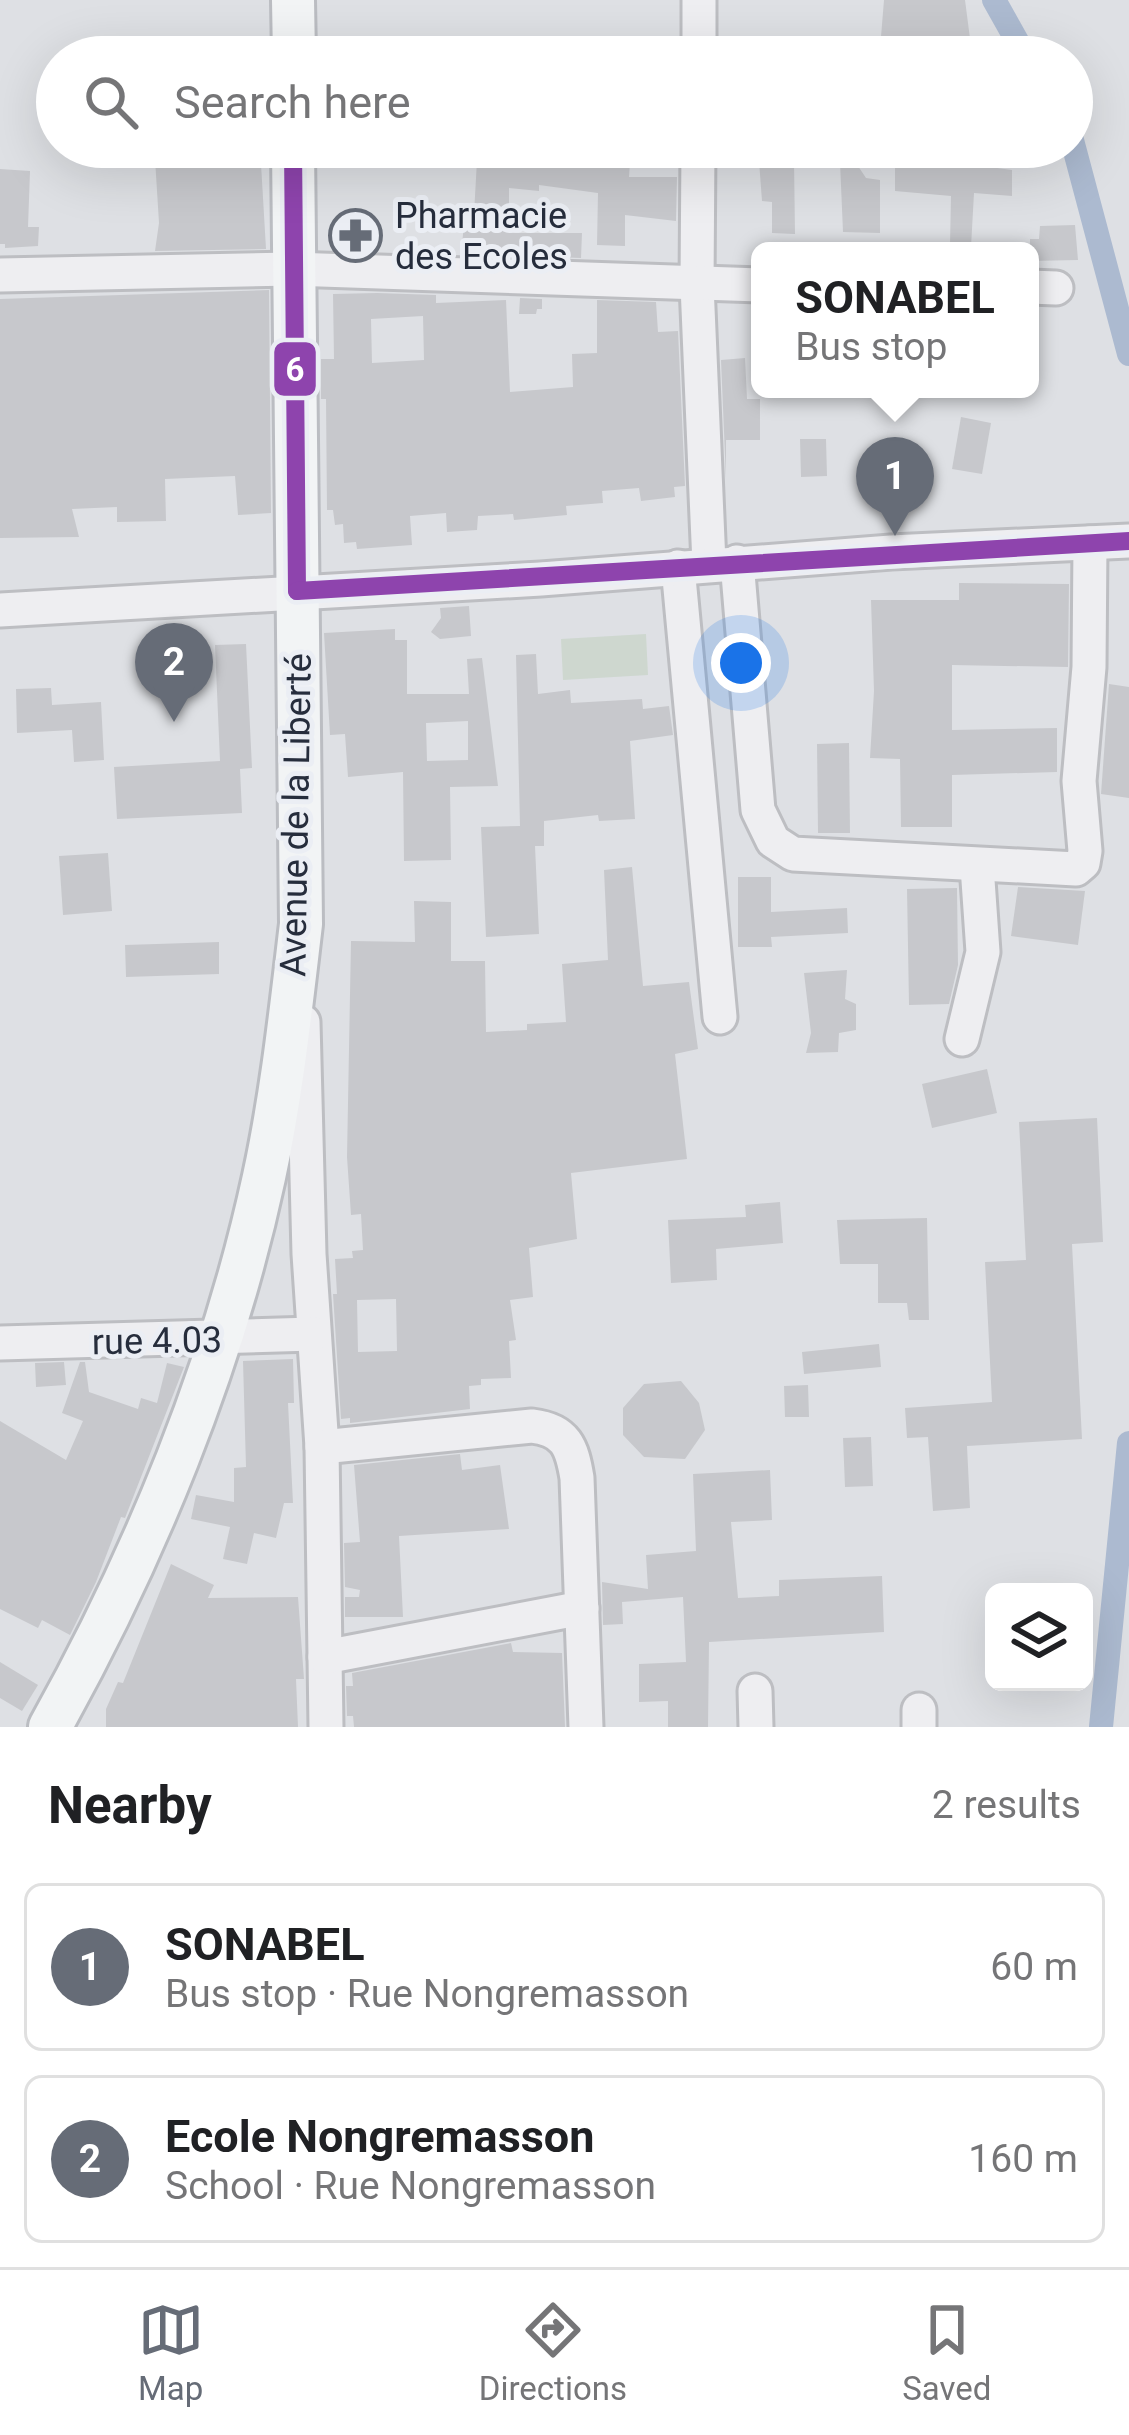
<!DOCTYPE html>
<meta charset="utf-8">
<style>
:root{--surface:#fff;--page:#f6f6f6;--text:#202124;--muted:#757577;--line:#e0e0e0;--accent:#666c77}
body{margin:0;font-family:Roboto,sans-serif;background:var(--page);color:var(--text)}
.controls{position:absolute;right:36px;bottom:36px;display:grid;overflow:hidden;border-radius:18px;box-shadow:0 12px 48px #0002}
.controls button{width:108px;height:108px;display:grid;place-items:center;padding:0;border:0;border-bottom:3px solid var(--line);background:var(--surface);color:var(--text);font:60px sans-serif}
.you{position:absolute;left:741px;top:663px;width:42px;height:42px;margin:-30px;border:9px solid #fff;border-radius:50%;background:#1a73e8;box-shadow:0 0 0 18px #1a73e833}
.badge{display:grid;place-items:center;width:78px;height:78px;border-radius:50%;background:var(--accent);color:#fff;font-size:39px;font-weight:700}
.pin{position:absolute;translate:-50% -99px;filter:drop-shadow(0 3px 6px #0008)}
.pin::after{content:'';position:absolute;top:63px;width:42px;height:36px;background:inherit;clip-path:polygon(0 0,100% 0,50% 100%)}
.popup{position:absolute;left:751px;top:242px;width:288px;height:156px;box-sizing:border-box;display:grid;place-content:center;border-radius:18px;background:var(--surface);filter:drop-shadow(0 3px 9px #0005);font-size:39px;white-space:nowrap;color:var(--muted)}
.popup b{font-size:45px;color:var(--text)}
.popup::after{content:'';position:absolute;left:50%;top:100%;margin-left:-24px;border:24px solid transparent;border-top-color:var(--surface)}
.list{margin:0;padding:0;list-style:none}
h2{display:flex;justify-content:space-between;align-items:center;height:156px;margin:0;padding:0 48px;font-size:51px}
h2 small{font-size:39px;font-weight:400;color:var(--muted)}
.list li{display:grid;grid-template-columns:78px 1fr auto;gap:36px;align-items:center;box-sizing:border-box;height:168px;margin:0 24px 24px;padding:0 24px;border:3px solid var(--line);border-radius:18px}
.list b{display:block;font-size:45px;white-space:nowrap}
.list p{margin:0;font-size:39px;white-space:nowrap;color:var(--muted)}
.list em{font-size:39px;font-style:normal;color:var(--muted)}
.icon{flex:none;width:66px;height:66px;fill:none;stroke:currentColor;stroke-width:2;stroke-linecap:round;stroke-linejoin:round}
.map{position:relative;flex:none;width:1129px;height:1727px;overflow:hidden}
.search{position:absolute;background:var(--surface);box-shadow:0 12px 48px #0002;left:36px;right:36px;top:36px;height:132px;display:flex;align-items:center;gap:30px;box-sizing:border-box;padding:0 42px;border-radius:66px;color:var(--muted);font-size:45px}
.sheet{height:540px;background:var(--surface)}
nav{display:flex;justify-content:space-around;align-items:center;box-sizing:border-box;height:168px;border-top:3px solid var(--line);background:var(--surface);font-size:33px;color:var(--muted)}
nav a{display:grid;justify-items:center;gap:6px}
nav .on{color:var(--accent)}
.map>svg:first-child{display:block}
.green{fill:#ced7cf}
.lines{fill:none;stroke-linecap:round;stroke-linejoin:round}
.canal{stroke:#acbad0;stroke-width:24}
.building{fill:#c7c8cc;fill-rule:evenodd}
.minor-casing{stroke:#bdbec2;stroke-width:39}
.major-casing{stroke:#bbbdc2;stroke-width:48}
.minor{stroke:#eeeef1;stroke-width:33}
.major{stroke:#f2f4f5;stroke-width:42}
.bus-1-casing{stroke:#ebeef4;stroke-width:27}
.bus-1{stroke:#8e44ad;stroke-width:18}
.labels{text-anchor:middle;stroke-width:10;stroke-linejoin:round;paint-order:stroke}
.poi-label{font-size:36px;fill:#262d3c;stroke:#ebeef4;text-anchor:start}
.street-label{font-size:36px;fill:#262d3c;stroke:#ebeef4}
.line-badge{stroke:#ebeef4;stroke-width:4.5}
.badge-label{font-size:33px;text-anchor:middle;font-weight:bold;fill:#fff}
</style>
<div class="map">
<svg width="1129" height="1727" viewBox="0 0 1129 1727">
<rect width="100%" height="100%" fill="#dee0e4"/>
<path class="green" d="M646,634L648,675L563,680L561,639Z"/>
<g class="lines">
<g class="canal">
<path d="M994,0L1026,57"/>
<path d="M1072,140L1129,354"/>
<path d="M1101,1727L1129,1443"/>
</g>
</g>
<g class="building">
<path d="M884,0H965L972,54L919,57V51L880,49Z"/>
<path d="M598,147H631L629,177H677L676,221L625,215V246L597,245L598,193L539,185V191L509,188V233H582L581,258L489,255L488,249L462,244L465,215L474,214L477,160L598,165Z"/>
<path d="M975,155V165L1012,170V196L974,193L971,247L950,245L951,196L895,191V159L935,163Z"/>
<path d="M155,159H222V164H261L266,249L155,251L159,223Z"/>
<path d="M794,160L795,234L772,233V202L762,201L759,161Z"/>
<path d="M840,162L856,163L866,178L880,180V233L843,232Z"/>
<path d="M0,169L30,171L28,227H39L38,246L5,248V244H0Z"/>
<path d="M1075,225L1078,260L1030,261V239H1039L1040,226Z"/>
<path d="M269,290L271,513L238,515L235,476L165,479L166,521L117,522V507L72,509L79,537L0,538V299Z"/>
<path d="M377,293L436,295V303L506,300L510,392L573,387L572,354L597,353V300L656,302L658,332L678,331L685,486L674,487L675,497L641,501L639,488L602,491L603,503L566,506L567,515L514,520L513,514L478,516L477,530L447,532L446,513L410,516L412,545L357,549L356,542L344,543L343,524L335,525L333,510H327L326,399H321V359H334L333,294ZM423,316L424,360L372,363L371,319Z"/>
<path d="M520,298L542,299V309H537L536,314H519Z"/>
<path d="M745,358L747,399H760V440H726V479L721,360Z"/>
<path d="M961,417L991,423L982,474L952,469Z"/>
<path d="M800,439H826L827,476L801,477Z"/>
<path d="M925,452L929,483L888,489L883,458Z"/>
<path d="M959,583L1069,584L1068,667L952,665V730L1057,728V772L952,775V827H901L900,759L870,758L874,691L871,600H959Z"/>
<path d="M469,606L471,636L440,639L431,632L441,618L440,608Z"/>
<path d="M395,629V640H407V694H469L467,659L482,658L498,786L450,787L451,860L404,861L403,772L348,777L345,734L330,735L324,633ZM468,721V760L427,761L426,723Z"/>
<path d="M246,644L252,768L240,769L242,813L117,819L114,767L220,761L215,645Z"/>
<path d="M536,654L538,694L570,690L571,703L642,699L643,709L669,706L673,735L630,741L635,819L599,821L598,815L544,821V846H535L539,934L486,937L481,827L520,826L516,655Z"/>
<path d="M1109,684L1129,687V798L1101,794Z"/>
<path d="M51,688L52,705L101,702L104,760L74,762L72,730L17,733L16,689Z"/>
<path d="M849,743L850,833H818L817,744Z"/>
<path d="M108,853L112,911L63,915L59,856Z"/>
<path d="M632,867L643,986L689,982L698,1049L675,1054L687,1159L571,1173L577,1239L529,1248L533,1297L510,1300L516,1340L509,1341L511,1378L481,1379V1385L469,1386L470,1409L350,1423V1418L341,1419L333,1294H337L335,1259L353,1258L352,1251L363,1250L361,1214L351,1215L347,1157L351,941L415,942L414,901L451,902V961H485L486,1032L527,1030V1024L566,1022L562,964L608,960L604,870ZM396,1299L397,1351L358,1352L357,1300Z"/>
<path d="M738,877H771V912L847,908L848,933L771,937L772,947H738Z"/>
<path d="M1018,887L1085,891L1078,945L1011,936Z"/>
<path d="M957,888L958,965L949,1004L909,1005L907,889Z"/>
<path d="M219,942V974L126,977L125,945Z"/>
<path d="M847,970L845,999L856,1004V1030L839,1033L838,1052L806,1053L811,1033L804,973Z"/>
<path d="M987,1069L997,1113L932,1128L922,1084Z"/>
<path d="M1097,1118L1103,1242L1072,1244L1082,1439L967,1446L970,1508L933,1511L928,1437L907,1438L905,1408L992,1402L985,1262L1026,1260L1019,1122Z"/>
<path d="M780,1202L783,1243L716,1249L717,1280L671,1283L668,1220L746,1217L745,1205Z"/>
<path d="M927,1218L929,1320H909L907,1303H878V1264H840L837,1220Z"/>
<path d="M879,1344L881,1367L804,1374L802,1352Z"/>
<path d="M293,1359L294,1403H288L293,1503H284L276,1538L254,1533L247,1564L223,1559L230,1527L191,1519L196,1495L234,1502V1468L246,1467L243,1361Z"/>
<path d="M64,1362L66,1385L36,1387L35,1363Z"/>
<path d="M80,1362H85L89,1392L138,1409L141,1398L157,1403L167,1363L184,1367L125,1518L121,1517L96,1582L70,1635L42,1620L38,1628L0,1609V1421L66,1460L83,1421L62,1413Z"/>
<path d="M681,1381L699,1403L705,1430L685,1459L644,1457L623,1435V1408L644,1384Z"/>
<path d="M808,1385L809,1417H785L784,1386Z"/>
<path d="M871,1437L873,1486L845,1487L843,1438Z"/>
<path d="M460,1454L462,1470L500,1465L509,1529L399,1536L403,1617H345V1597H359L360,1590L345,1587L344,1543L360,1542L354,1465Z"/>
<path d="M770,1470L772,1520L731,1522L738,1598L779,1596V1580L882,1576L884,1632L709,1642L708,1727H668V1701L639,1702V1664L686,1662L683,1597L622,1602L623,1624L603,1625L602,1582L648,1589L646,1555L696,1551L693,1474Z"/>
<path d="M171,1564L214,1585L208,1598L298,1597L304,1679H296L298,1727H106V1709L118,1682L123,1683Z"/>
<path d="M511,1643L513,1652L562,1653L565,1727H354L353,1716H347L346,1686H353L352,1673Z"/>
<path d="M0,1662L38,1685L22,1711L0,1698Z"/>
</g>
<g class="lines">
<defs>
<g id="minor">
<path d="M699,57V0"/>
<path d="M698,147L697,285L709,564"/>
<path d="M0,275L292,269L760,285"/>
<path d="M1030,287L1056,288"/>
<path d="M737,562L758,810L773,841L793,854L1076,869L1083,863L1085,851L1079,781L1089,667L1090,543"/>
<path d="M678,567L720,1017"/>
<path d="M0,610L541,579L891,552L1129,541"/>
<path d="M303,1022L309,1254L322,1447L326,1727"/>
<path d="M962,1039L983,952L977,866"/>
<path d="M0,1343L313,1334"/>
<path d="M322,1447L532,1426C566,1430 572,1447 577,1478L586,1727"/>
<path d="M325,1657L582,1608"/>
<path d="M755,1691L756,1727"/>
<path d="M919,1727V1710"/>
</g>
<g id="major">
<path d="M293,0L294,57"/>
<path d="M50,1727C145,1557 223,1367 264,1177C282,1094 291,1008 301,924L293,147"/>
</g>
</defs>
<use href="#minor" class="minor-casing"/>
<use href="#major" class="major-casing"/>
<use href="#minor" class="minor"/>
<use href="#major" class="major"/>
<defs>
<g id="bus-1">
<path d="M293,147L297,591"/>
<path d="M297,591L1129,541"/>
</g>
</defs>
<use href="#bus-1" class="bus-1-casing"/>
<use href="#bus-1" class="bus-1"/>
</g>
<defs>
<symbol id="pharmacy-ring" viewBox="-11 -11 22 22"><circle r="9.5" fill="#ebeef4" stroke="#666c77" stroke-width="1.5"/><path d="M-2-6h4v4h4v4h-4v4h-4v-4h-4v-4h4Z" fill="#666c77"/></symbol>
</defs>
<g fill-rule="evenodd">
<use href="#pharmacy-ring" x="326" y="206" width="59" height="59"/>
</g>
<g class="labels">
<g class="poi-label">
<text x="395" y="228">Pharmacie<tspan x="395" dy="41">des Ecoles</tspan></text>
</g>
<g class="street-label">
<text transform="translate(295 815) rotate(-89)" y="13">Avenue de la Liberté</text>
<text transform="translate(157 1340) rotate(-1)" y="13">rue 4.03</text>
</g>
</g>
<rect class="line-badge" x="272" y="340" width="46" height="58" rx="12" fill="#8e44ad"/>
<g class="badge-label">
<text x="295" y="381">6</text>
</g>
</svg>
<div class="controls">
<button><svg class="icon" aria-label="layers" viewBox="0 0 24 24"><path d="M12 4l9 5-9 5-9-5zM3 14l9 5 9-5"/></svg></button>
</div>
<div class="you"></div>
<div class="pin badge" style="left:895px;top:536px">1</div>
<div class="popup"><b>SONABEL</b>Bus stop</div>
<div class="pin badge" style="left:174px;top:722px">2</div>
<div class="search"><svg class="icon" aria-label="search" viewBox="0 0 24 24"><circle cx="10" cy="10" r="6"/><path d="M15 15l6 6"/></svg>Search here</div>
</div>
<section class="sheet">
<h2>Nearby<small>2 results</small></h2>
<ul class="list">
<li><span class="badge">1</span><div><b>SONABEL</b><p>Bus stop · Rue Nongremasson</p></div><em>60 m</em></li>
<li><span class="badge">2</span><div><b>Ecole Nongremasson</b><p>School · Rue Nongremasson</p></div><em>160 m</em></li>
</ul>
</section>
<nav>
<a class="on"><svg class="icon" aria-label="map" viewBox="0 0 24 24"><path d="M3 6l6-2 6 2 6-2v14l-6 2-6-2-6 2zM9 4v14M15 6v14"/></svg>Map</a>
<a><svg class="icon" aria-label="directions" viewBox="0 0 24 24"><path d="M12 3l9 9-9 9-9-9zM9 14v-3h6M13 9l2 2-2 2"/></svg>Directions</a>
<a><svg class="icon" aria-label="saved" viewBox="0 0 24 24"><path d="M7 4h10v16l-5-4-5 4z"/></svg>Saved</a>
</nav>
